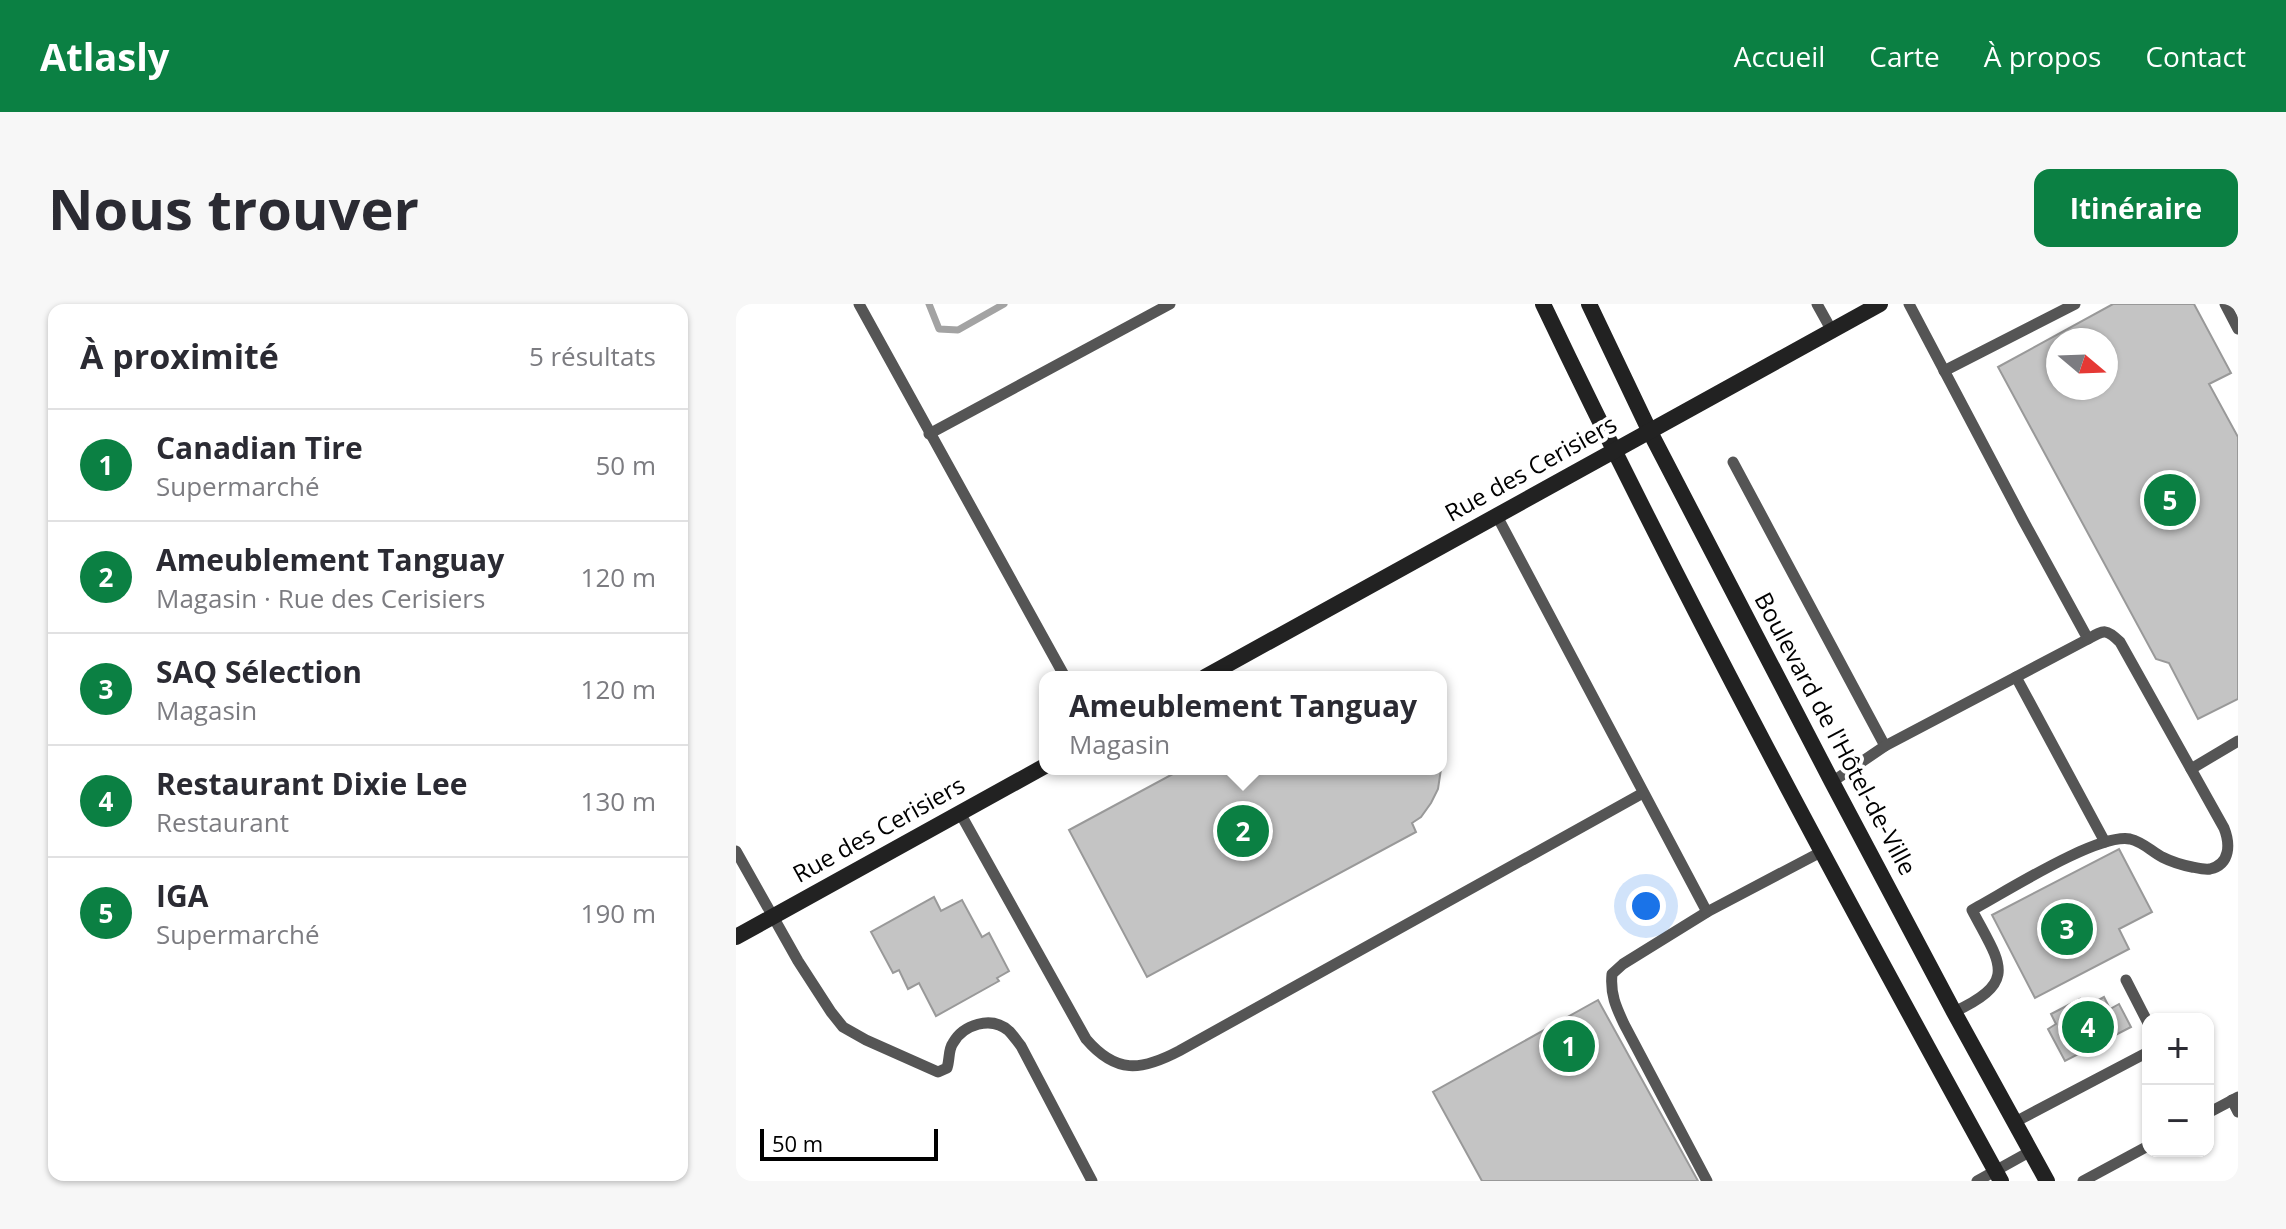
<!DOCTYPE html>
<html lang="fr">
<meta charset="utf-8">
<style>
:root{--surface:#fff;--page:#f7f7f7;--text:#2b2b33;--muted:#7c7c81;--line:#e1e1e2;--accent:#0b8043}
body{margin:0;font-family:"Open Sans",sans-serif;background:var(--page);color:var(--text)}
.controls{position:absolute;right:24px;bottom:24px;display:grid;overflow:hidden;border-radius:16px;box-shadow:0 2px 6px #0004}
.controls button{width:72px;height:72px;display:grid;place-items:center;padding:0;border:0;border-bottom:2px solid var(--line);background:var(--surface);color:var(--text);font:40px sans-serif}
.compass{position:absolute;left:1310px;top:24px;width:72px;height:72px;border-radius:50%;background:var(--surface);box-shadow:0 2px 6px #0004;rotate:109deg}
.scale{position:absolute;left:24px;bottom:20px;width:178px;box-sizing:border-box;padding-left:8px;border:4px solid #000;border-top:0;font-size:22px;line-height:28px;white-space:nowrap;color:#000;-webkit-text-stroke:6px #fff;paint-order:stroke}
.you{position:absolute;left:910px;top:602px;width:28px;height:28px;margin:-20px;border:6px solid #fff;border-radius:50%;background:#1a73e8;box-shadow:0 0 0 12px #1a73e833}
.badge{display:grid;place-items:center;width:52px;height:52px;border-radius:50%;background:var(--accent);color:#fff;font-size:26px;font-weight:700}
.pin{position:absolute;translate:-50% -50%;border:4px solid #fff;box-shadow:0 2px 8px #0006}
.popup{position:absolute;left:303px;top:367px;width:408px;height:104px;box-sizing:border-box;display:grid;place-content:center;border-radius:16px;background:var(--surface);filter:drop-shadow(0 2px 6px #0005);font-size:26px;white-space:nowrap;color:var(--muted)}
.popup b{font-size:30px;color:var(--text)}
.popup::after{content:'';position:absolute;left:50%;top:100%;margin-left:-16px;border:16px solid transparent;border-top-color:var(--surface)}
.list{margin:0;padding:0;list-style:none}
h2{display:flex;justify-content:space-between;align-items:center;height:104px;margin:0;padding:0 32px;font-size:34px}
h2 small{font-size:26px;font-weight:400;color:var(--muted)}
.list li{display:grid;grid-template-columns:52px 1fr auto;gap:24px;align-items:center;box-sizing:border-box;height:112px;padding:0 32px;border-top:2px solid var(--line)}
.list b{display:block;font-size:30px;white-space:nowrap}
.list p{margin:0;font-size:26px;white-space:nowrap;color:var(--muted)}
.list em{font-size:26px;font-style:normal;color:var(--muted)}
.map{position:relative;flex:none;width:1502px;height:877px;overflow:hidden;border-radius:16px}
header{display:flex;align-items:center;gap:48px;box-sizing:border-box;height:112px;padding:0 40px;background:var(--accent);color:#fff}
header strong{font-size:38px}
nav{display:flex;gap:44px;margin-inline-start:auto;font-size:28px}
.intro{display:flex;align-items:center;justify-content:space-between;box-sizing:border-box;height:192px;padding:0 48px}
h1{margin:0;font-size:56px}
.button{padding:20px 36px;border-radius:16px;background:var(--accent);color:#fff;font-size:28px;font-weight:700}
main{display:flex;gap:48px;padding:0 48px}
aside{flex:1;background:var(--surface);border-radius:16px;box-shadow:0 2px 6px #0004}
.map>svg:first-child{display:block}
.lines{fill:none;stroke-linecap:round;stroke-linejoin:round}
.stream{stroke:#a3a3a3;stroke-width:7}
.building{fill:#c4c4c4;stroke:#999;stroke-width:2;fill-rule:evenodd}
.lane{stroke:#555;stroke-width:11}
.secondary{stroke:#222;stroke-width:16}
.labels{text-anchor:middle;stroke-width:8;stroke-linejoin:round;paint-order:stroke}
.street-label{font-size:24px;fill:#000;stroke:#fff}
</style>
<header>
<strong>Atlasly</strong>
<nav><a>Accueil</a><a>Carte</a><a>À propos</a><a>Contact</a></nav>
</header>
<div class="intro"><h1>Nous trouver</h1><a class="button">Itinéraire</a></div>
<main>
<aside>
<h2>À proximité<small>5 résultats</small></h2>
<ul class="list">
<li><span class="badge">1</span><div><b>Canadian Tire</b><p>Supermarché</p></div><em>50 m</em></li>
<li><span class="badge">2</span><div><b>Ameublement Tanguay</b><p>Magasin · Rue des Cerisiers</p></div><em>120 m</em></li>
<li><span class="badge">3</span><div><b>SAQ Sélection</b><p>Magasin</p></div><em>120 m</em></li>
<li><span class="badge">4</span><div><b>Restaurant Dixie Lee</b><p>Restaurant</p></div><em>130 m</em></li>
<li><span class="badge">5</span><div><b>IGA</b><p>Supermarché</p></div><em>190 m</em></li>
</ul>
</aside>
<div class="map">
<svg width="1502" height="877" viewBox="0 0 1502 877">
<rect width="100%" height="100%" fill="#fff"/>
<g class="lines">
<path class="stream" d="M193,0L203,25L222,26L268,0"/>
</g>
<g class="building">
<path d="M1377,0H1458L1495,69L1473,80L1502,133V395L1462,415L1433,359L1420,355L1262,63ZM1322,36H1370V84H1322Z"/>
<path d="M446,465H705L702,485L695,499L685,513L676,519L680,528L411,673L333,526Z"/>
<path d="M1383,545L1416,608L1383,625L1393,645L1299,694L1256,611Z"/>
<path d="M198,593L205,607L226,596L246,633L253,629L273,667L261,674L263,677L200,712L183,679L172,685L163,666L157,669L135,628Z"/>
<path d="M1368,693L1374,705L1383,700L1395,723L1329,757L1312,725L1320,720L1315,710L1344,695L1348,704Z"/>
<path d="M862,696L962,877H746L697,788Z"/>
</g>
<g class="lines">
<g class="lane">
<path d="M123,0L329,373"/>
<path d="M1081,0L1096,27"/>
<path d="M1489,0L1502,25"/>
<path d="M1208,67L1339,0"/>
<path d="M193,130L434,0"/>
<path d="M997,158L1149,442"/>
<path d="M761,212L971,608L887,660L876,670C874,690 880,703 888,720L971,877"/>
<path d="M1280,373L1369,538"/>
<path d="M1455,465L1502,437"/>
<path d="M1096,478L1149,442L1352,335L1287,216L1173,0"/>
<path d="M224,509L350,735C380,770 405,767 443,747L907,489"/>
<path d="M0,547L62,657L95,708L107,723L130,736L202,768L211,764C214,755 212,746 217,739C227,721 255,711 273,727C277,731 281,737 285,742L356,877"/>
<path d="M971,608L1085,548"/>
<path d="M1390,676L1412,719"/>
<path d="M1218,708C1284,677 1264,660 1236,606C1268,589 1361,529 1394,535C1407,538 1415,547 1426,553C1436,558 1446,561 1456,563C1461,564 1469,566 1474,565C1495,560 1494,539 1488,524L1384,338C1370,324 1368,326 1352,335"/>
<path d="M1496,796L1502,808"/>
<path d="M1472,809L1502,793"/>
<path d="M1279,818L1412,748"/>
<path d="M1241,877L1295,847"/>
<path d="M1347,877L1412,842"/>
</g>
<g class="secondary">
<path d="M807,0C949,298 1106,588 1265,877"/>
<path d="M853,0L914,128L1096,478L1218,708L1311,877"/>
<path d="M469,373L1144,0"/>
<path d="M0,633L309,462"/>
</g>
</g>
<g class="labels">
<g class="street-label">
<text transform="translate(795 165) rotate(-29)" y="8">Rue des Cerisiers</text>
<text transform="translate(1099 430) rotate(62)" y="8">Boulevard de l'Hôtel-de-Ville</text>
<text transform="translate(143 526) rotate(-29)" y="8">Rue des Cerisiers</text>
</g>
</g>
</svg>
<div class="controls">
<button>+</button>
<button>−</button>
</div>
<svg class="compass" viewBox="-18 -18 36 36"><path d="M0-13l5 13h-10z" fill="#e53935"/><path d="M0 13l5-13h-10z" fill="#7c7c81"/></svg>
<div class="scale">50 m</div>
<div class="you"></div>
<div class="pin badge" style="left:833px;top:742px">1</div>
<div class="pin badge" style="left:507px;top:527px">2</div>
<div class="popup"><b>Ameublement Tanguay</b>Magasin</div>
<div class="pin badge" style="left:1331px;top:625px">3</div>
<div class="pin badge" style="left:1352px;top:723px">4</div>
<div class="pin badge" style="left:1434px;top:196px">5</div>
</div>
</main>
